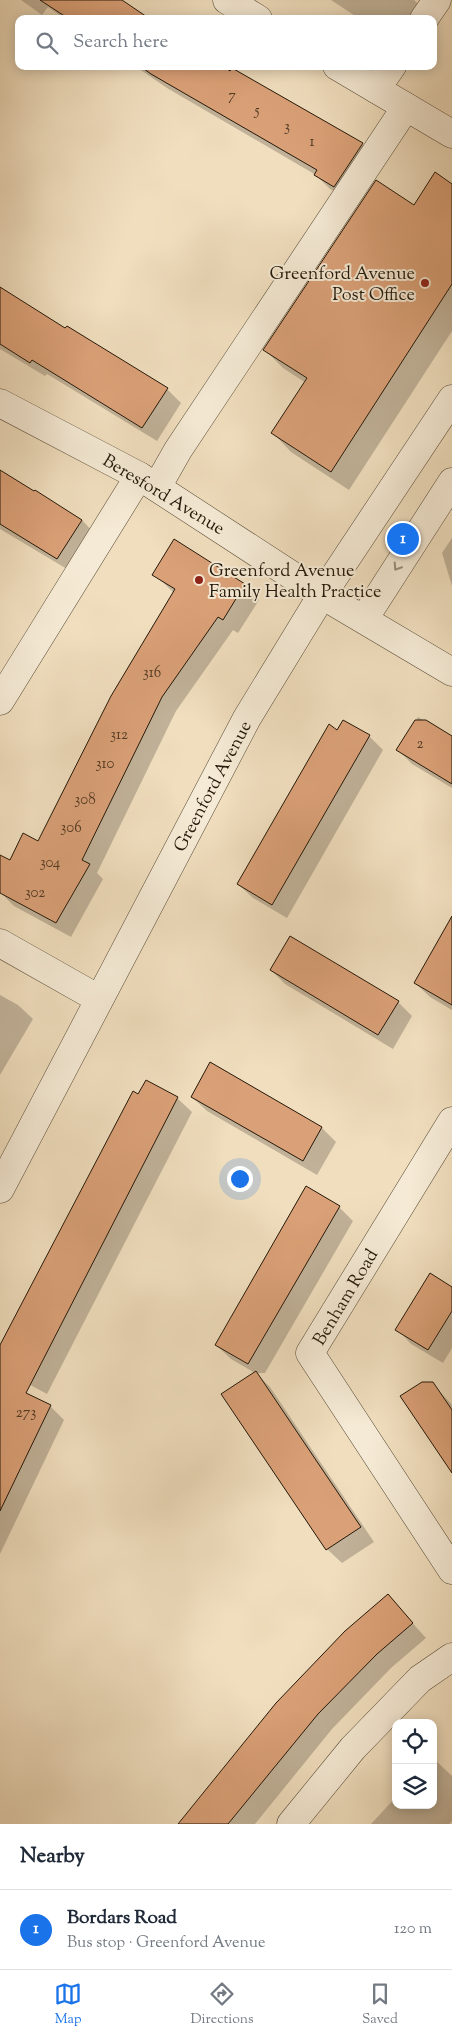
<!DOCTYPE html>
<meta charset="utf-8">
<style>
:root{--surface:#fff;--page:#f2f2f3;--text:#1f2937;--muted:#747a83;--line:#e0e1e3;--accent:#1a73e8}
body{margin:0;font-family:"Sorts Mill Goudy",serif;background:var(--page);color:var(--text)}
.controls{position:absolute;right:15px;bottom:15px;display:grid;overflow:hidden;border-radius:10px;box-shadow:0 2px 12px #0003}
.controls button{width:45px;height:45px;display:grid;place-items:center;padding:0;border:0;border-bottom:1px solid var(--line);background:var(--surface);color:var(--text);font:25px sans-serif}
.you{position:absolute;left:239px;top:1178px;width:18px;height:18px;margin:-12px;border:4px solid #fff;border-radius:50%;background:#1a73e8;box-shadow:0 0 0 8px #1a73e833}
.badge{display:grid;place-items:center;width:32px;height:32px;border-radius:50%;background:var(--accent);color:#fff;font-size:16px;font-weight:700}
.pin{position:absolute;translate:-50% -50%;border:2px solid #fff;box-shadow:0 1px 5px #0006}
.list{margin:0;padding:0;list-style:none}
h2{display:flex;justify-content:space-between;align-items:center;height:65px;margin:0;padding:0 20px;font-size:21px}
h2 small{font-size:16px;font-weight:400;color:var(--muted)}
.list li{display:grid;grid-template-columns:32px 1fr auto;gap:15px;align-items:center;box-sizing:border-box;height:80px;padding:0 20px;border-top:1px solid var(--line)}
.list b{display:block;font-size:19px;white-space:nowrap}
.list p{margin:0;font-size:16px;white-space:nowrap;color:var(--muted)}
.list em{font-size:16px;font-style:normal;color:var(--muted)}
.icon{flex:none;width:28px;height:28px;fill:none;stroke:currentColor;stroke-width:2;stroke-linecap:round;stroke-linejoin:round}
.map{position:relative;flex:none;width:452px;height:1824px;overflow:hidden}
.search{position:absolute;background:var(--surface);box-shadow:0 2px 12px #0003;left:15px;right:15px;top:15px;height:55px;display:flex;align-items:center;gap:12px;box-sizing:border-box;padding:0 18px;border-radius:10px;color:var(--muted);font-size:19px}
.sheet{height:145px;background:var(--surface)}
nav{display:flex;justify-content:space-around;align-items:center;box-sizing:border-box;height:70px;border-top:1px solid var(--line);background:var(--surface);font-size:14px;color:var(--muted)}
nav a{display:grid;justify-items:center;gap:2px}
nav .on{color:var(--accent)}
.map>svg:first-child{display:block}
.shadow{fill:#0003}
.building{fill:#daa077;stroke:#241809}
.lines{fill:none;stroke-linecap:round;stroke-linejoin:round}
.minor-casing{stroke:#574a36;stroke-width:29}
.minor{stroke:#f5ead5;stroke-width:28}
.oneway{stroke:#978c79}
.poi-dot{fill:#8f2418;stroke:#f5ead5;stroke-width:2}
.labels{text-anchor:middle;stroke-width:4;stroke-linejoin:round;paint-order:stroke}
.number-label{font-size:15px;fill:#523a24}
.poi-label{font-size:18px;fill:#241809;stroke:#f5ead5;text-anchor:end}
.street-label{font-size:18px;fill:#241809;stroke:#f5ead5}
</style>
<div class="map">
<svg width="452" height="1824" viewBox="0 0 452 1824">
<rect width="100%" height="100%" fill="#f0debe"/>
<filter id="stains"><feTurbulence type="fractalNoise" baseFrequency=".004" numOctaves="4"/><feColorMatrix values="0 0 0 0 .2 0 0 0 0 .09 0 0 0 0 .02 0 0 0 .5 -.17"/></filter>
<radialGradient id="worn" r=".72"><stop offset=".6" stop-color="#630" stop-opacity="0"/><stop offset="1" stop-color="#630" stop-opacity=".3"/></radialGradient>
<g class="shadow">
<path d="M21,0H118L148,19H65L48,7L42,15Z"/>
<path d="M331,0H414L431,16L429,19H360Z"/>
<path d="M135,66H226L362,144L376,159L349,200L330,189L316,175L167,88Z"/>
<path d="M452,185V331L349,490L291,452L273,433L306,383L283,368L265,350L414,207Z"/>
<path d="M0,291L167,389L181,403L157,441L47,374L45,376L0,349Z"/>
<path d="M0,471L82,520L96,535L72,572L0,529Z"/>
<path d="M452,538V586L442,553Z"/>
<path d="M175,541L245,585L259,600L238,633L233,630L176,711L97,873L103,879L71,937L14,906L0,892L38,842L174,593L154,574Z"/>
<path d="M418,717L452,737V788L412,764L398,750Z"/>
<path d="M369,736L383,750L287,918L253,898L238,884Z"/>
<path d="M452,917V1010L430,997L415,983Z"/>
<path d="M271,970L398,1002L412,1016L393,1049L285,984Z"/>
<path d="M0,995L18,1005L33,1019L0,1075Z"/>
<path d="M192,1097L322,1128L336,1142L317,1175L207,1111Z"/>
<path d="M177,1098L192,1112L47,1394L8,1373L0,1365V1348Z"/>
<path d="M339,1207L353,1221L265,1373H256L270,1387L374,1542L342,1563L327,1549L223,1395L255,1373L231,1359L216,1345Z"/>
<path d="M452,1289V1348L443,1363L411,1344L397,1329Z"/>
<path d="M432,1383L452,1405V1471Z"/>
<path d="M50,1406L64,1420L0,1554V1407Z"/>
<path d="M388,1596L426,1638L391,1668L332,1729L255,1824H179Z"/>
<path d="M433,1758L452,1776V1821L449,1824H371L396,1797V1805H433Z"/>
</g>
<g class="building">
<path d="M40,0H122L150,19H69Z"/>
<path d="M140,66H223L230,71L232,68L363,143L334,187L314,175L317,170L151,74Z"/>
<path d="M435,172L452,184V284L331,472L271,433L307,378L263,350L376,180L414,205Z"/>
<path d="M0,287L65,328L67,326L168,388L142,428L32,360L30,363L0,344Z"/>
<path d="M0,470L34,491L35,490L82,520L57,559L0,524Z"/>
<path d="M174,539L245,584L223,620L218,617L162,697L82,860L90,864L56,923L0,893V855L10,860L23,833L38,841L111,696L175,589L152,575Z"/>
<path d="M343,720L370,735L272,905L237,884L329,724L337,730Z"/>
<path d="M415,720H426L452,736V784L396,750Z"/>
<path d="M452,916V1005L414,983Z"/>
<path d="M290,936L399,1001L378,1035L270,970Z"/>
<path d="M210,1062L322,1127L303,1161L191,1097Z"/>
<path d="M146,1080L178,1097L26,1393L51,1405L0,1511V1345L133,1091L138,1094Z"/>
<path d="M306,1186L340,1206L248,1364L215,1345Z"/>
<path d="M430,1273L452,1287V1311L428,1350L395,1330Z"/>
<path d="M256,1371L361,1527L326,1550L221,1394Z"/>
<path d="M422,1382H433L452,1410V1473L400,1396Z"/>
<path d="M388,1594L413,1623L377,1654L318,1714L228,1824H178L276,1703L345,1631Z"/>
</g>
<g class="lines">
<defs>
<g id="minor">
<path d="M227,0L258,19"/>
<path d="M424,19L437,0"/>
<path d="M337,66L452,134"/>
<path d="M376,89L392,66"/>
<path d="M0,403L139,476L322,595L452,672"/>
<path d="M157,487L178,450L406,107"/>
<path d="M364,619L452,482"/>
<path d="M0,701L139,476"/>
<path d="M0,943L99,999"/>
<path d="M452,1121L310,1353L452,1570"/>
<path d="M0,1189L247,718L322,595L452,399"/>
<path d="M291,1824L353,1748L420,1679L452,1657"/>
</g>
</defs>
<use href="#minor" class="minor-casing"/>
<use href="#minor" class="minor"/>
</g>
<defs><path id="oneway-chevron" d="M-2-3.5L2.5 0L-2 3.5" fill="none" stroke-width="1.6" stroke-linecap="round" stroke-linejoin="round" transform="scale(1.25)"/></defs>
<use class="oneway" href="#oneway-chevron" transform="translate(397 567) rotate(123)"/>
<g class="poi-dot">
<circle cx="425" cy="283" r="5"/>
<circle cx="199" cy="580" r="5"/>
</g>
<g class="labels">
<g class="number-label">
<text x="232" y="100">7</text>
<text x="257" y="115">5</text>
<text x="287" y="131">3</text>
<text x="312" y="146">1</text>
<text x="152" y="677">316</text>
<text x="119" y="739">312</text>
<text x="420" y="748">2</text>
<text x="105" y="768">310</text>
<text x="85" y="804">308</text>
<text x="71" y="832">306</text>
<text x="50" y="867">304</text>
<text x="35" y="897">302</text>
<text x="26" y="1417">273</text>
</g>
<g class="poi-label">
<text x="415" y="279">Greenford Avenue<tspan x="415" dy="21">Post Office</tspan></text>
<text x="209" y="576" text-anchor="start">Greenford Avenue<tspan x="209" dy="21">Family Health Practice</tspan></text>
</g>
<g class="street-label">
<text transform="translate(164 494) rotate(31)" y="6">Beresford Avenue</text>
<text transform="translate(212 786) rotate(-62)" y="6">Greenford Avenue</text>
<text transform="translate(345 1297) rotate(-59)" y="6">Benham Road</text>
</g>
</g>
<rect width="100%" height="100%" filter="url(#stains)"/>
<rect width="100%" height="100%" fill="url(#worn)"/>
</svg>
<div class="controls">
<button><svg class="icon" aria-label="locate" viewBox="0 0 24 24"><circle cx="12" cy="12" r="6"/><path d="M12 2v4M12 18v4M2 12h4M18 12h4"/></svg></button>
<button><svg class="icon" aria-label="layers" viewBox="0 0 24 24"><path d="M12 4l9 5-9 5-9-5zM3 14l9 5 9-5"/></svg></button>
</div>
<div class="you"></div>
<div class="pin badge" style="left:403px;top:539px">1</div>
<div class="search"><svg class="icon" aria-label="search" viewBox="0 0 24 24"><circle cx="10" cy="10" r="6"/><path d="M15 15l6 6"/></svg>Search here</div>
</div>
<section class="sheet">
<h2>Nearby<small></small></h2>
<ul class="list">
<li><span class="badge">1</span><div><b>Bordars Road</b><p>Bus stop · Greenford Avenue</p></div><em>120 m</em></li>
</ul>
</section>
<nav>
<a class="on"><svg class="icon" aria-label="map" viewBox="0 0 24 24"><path d="M3 6l6-2 6 2 6-2v14l-6 2-6-2-6 2zM9 4v14M15 6v14"/></svg>Map</a>
<a><svg class="icon" aria-label="directions" viewBox="0 0 24 24"><path d="M12 3l9 9-9 9-9-9zM9 14v-3h6M13 9l2 2-2 2"/></svg>Directions</a>
<a><svg class="icon" aria-label="saved" viewBox="0 0 24 24"><path d="M7 4h10v16l-5-4-5 4z"/></svg>Saved</a>
</nav>
